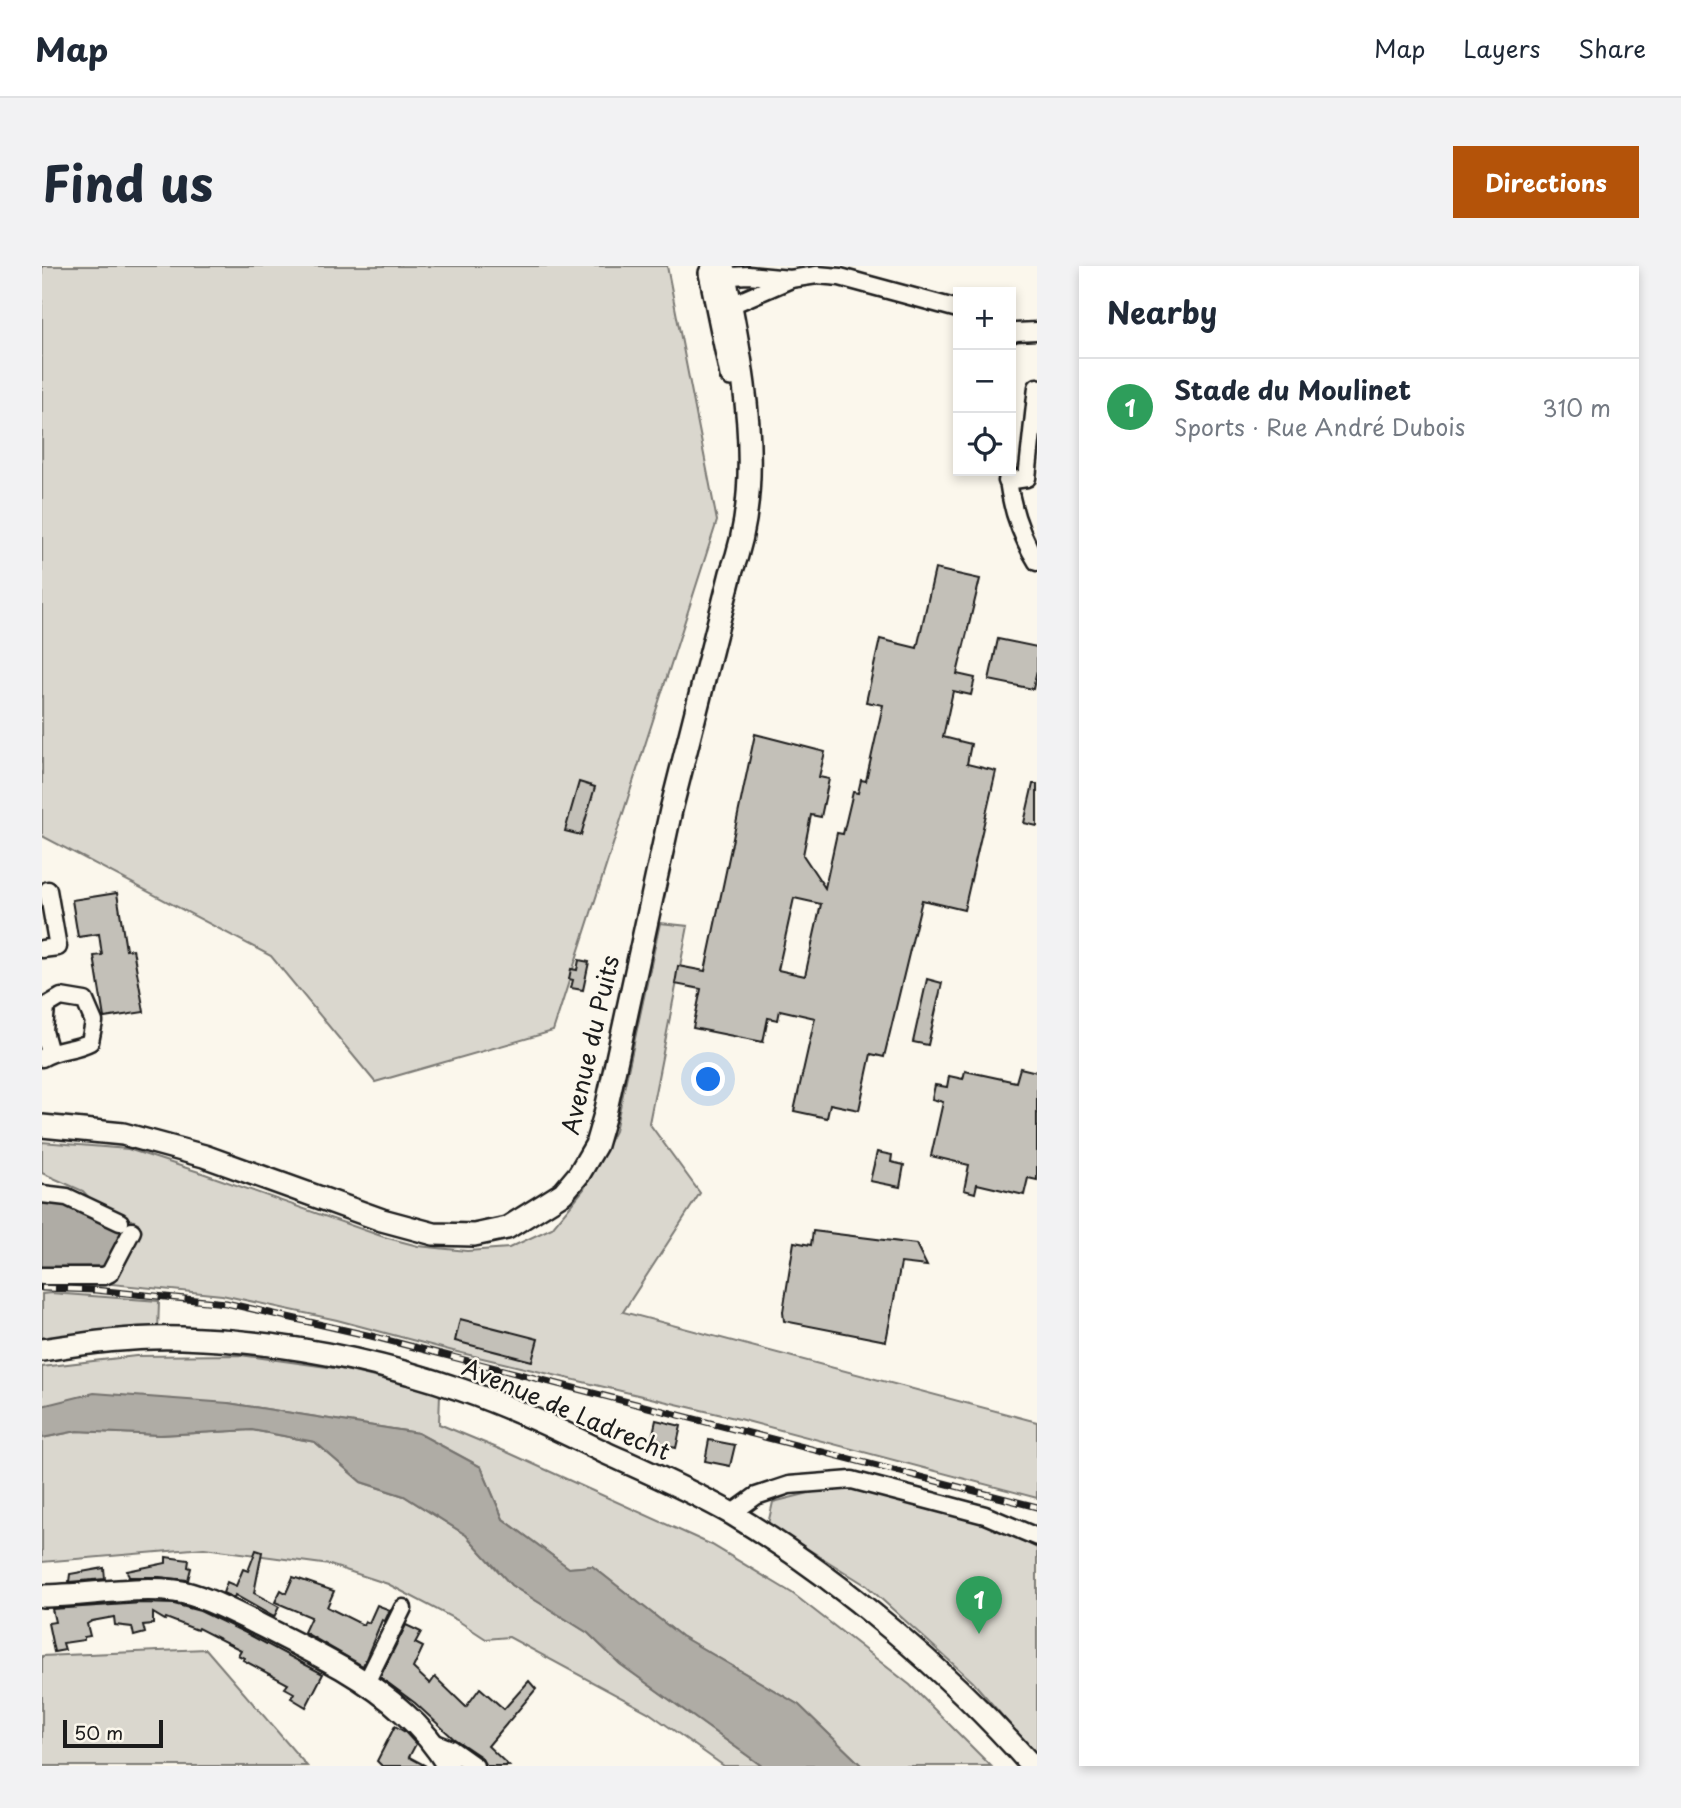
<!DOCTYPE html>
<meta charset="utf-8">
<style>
:root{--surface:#fff;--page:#f2f2f3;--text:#1f2937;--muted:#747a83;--line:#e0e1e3;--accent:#b45309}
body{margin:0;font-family:"Playpen Sans",sans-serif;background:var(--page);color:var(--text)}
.controls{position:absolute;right:21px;top:21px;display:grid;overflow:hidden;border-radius:0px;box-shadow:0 4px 10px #0003}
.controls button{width:63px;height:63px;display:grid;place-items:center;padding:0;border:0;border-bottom:2px solid var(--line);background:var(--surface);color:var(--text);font:35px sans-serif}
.scale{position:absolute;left:21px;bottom:18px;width:100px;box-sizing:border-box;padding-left:7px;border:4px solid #1c1c1c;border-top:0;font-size:19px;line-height:24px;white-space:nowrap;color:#1c1c1c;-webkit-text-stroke:5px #fbf7ec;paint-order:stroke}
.you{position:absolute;left:667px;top:814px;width:24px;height:24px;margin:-18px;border:5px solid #fff;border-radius:50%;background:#1a73e8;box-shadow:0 0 0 10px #1a73e833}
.badge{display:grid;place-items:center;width:46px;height:46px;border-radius:50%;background:var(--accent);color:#fff;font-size:23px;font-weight:700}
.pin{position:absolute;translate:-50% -58px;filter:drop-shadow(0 2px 4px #0008)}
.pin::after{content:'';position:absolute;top:37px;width:24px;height:21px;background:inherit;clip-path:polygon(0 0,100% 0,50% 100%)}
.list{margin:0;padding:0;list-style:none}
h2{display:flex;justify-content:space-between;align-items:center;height:91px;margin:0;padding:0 28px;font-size:30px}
h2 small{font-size:23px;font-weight:400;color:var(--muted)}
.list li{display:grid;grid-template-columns:46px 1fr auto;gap:21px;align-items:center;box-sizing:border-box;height:98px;padding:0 28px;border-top:2px solid var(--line)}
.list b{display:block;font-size:26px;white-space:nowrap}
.list p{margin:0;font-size:23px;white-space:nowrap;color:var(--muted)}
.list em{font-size:23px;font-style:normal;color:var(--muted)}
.icon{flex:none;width:38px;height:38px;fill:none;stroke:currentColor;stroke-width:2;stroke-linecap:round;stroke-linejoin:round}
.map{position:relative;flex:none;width:995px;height:1500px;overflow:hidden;border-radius:0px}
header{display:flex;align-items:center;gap:42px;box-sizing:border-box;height:98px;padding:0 35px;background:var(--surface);border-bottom:2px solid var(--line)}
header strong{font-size:33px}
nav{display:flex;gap:38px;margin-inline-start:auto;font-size:24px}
.intro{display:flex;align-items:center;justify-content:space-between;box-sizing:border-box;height:168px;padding:0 42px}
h1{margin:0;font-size:49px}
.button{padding:18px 32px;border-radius:0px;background:var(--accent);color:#fff;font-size:24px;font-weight:700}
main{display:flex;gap:42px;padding:0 42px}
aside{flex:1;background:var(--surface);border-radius:0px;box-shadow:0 4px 10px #0003}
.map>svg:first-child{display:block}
.green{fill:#dad7ce;stroke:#7b7a75;stroke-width:2}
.water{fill:#afaca5;stroke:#74726e;stroke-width:2}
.building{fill:#c3c0b8;stroke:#1c1c1c;stroke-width:2;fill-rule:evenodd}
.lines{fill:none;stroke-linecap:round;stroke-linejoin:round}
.minor-casing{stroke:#1c1c1c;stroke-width:21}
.major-casing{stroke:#1c1c1c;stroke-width:26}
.minor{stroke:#fbf7ec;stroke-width:16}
.major{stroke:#fbf7ec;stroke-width:21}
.rail-casing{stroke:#1c1c1c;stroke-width:7}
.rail{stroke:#fbf7ec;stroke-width:4.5;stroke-dasharray:13;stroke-linecap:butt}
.labels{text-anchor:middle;stroke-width:5;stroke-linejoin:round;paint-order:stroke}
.street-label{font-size:24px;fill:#1c1c1c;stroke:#fbf7ec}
</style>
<header>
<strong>Map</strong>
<nav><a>Map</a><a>Layers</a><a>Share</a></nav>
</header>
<div class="intro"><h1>Find us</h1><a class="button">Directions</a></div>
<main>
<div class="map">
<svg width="995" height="1500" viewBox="0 0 995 1500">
<rect width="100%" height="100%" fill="#fbf7ec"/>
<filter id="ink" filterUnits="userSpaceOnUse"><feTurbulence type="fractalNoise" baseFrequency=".0143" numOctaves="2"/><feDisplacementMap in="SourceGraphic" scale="14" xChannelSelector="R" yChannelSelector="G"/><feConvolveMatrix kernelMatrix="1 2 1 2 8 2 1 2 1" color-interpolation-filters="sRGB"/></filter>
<g filter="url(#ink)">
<g class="green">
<path d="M0,0H625L675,255L511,765L333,816L229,690L0,570Z"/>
<path d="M618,657L646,660L607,857L658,927L581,1046L995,1156V1232L697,1153L411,1085L295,1054L180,1029L69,1018L96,957L51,936L41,925L0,907V876L86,883L160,907L342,971L376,980L425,985L467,982L510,962L542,923L573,865Z"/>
<path d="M9,1027L117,1035L116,1067L27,1069L0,1075V1028Z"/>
<path d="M198,1089L299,1103L398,1127L397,1158L467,1187L670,1279L750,1327L868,1419L949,1500H820L757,1439L639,1370L550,1300L527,1302L461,1253L439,1201L376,1167L186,1137L0,1149V1101L94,1090Z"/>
<path d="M210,1164L273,1176L319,1216L362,1230L424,1269L469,1319L546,1367L578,1398L720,1500H682L606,1446L467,1371L444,1373L415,1354L346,1318L288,1299L162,1282L0,1296V1172L35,1165L118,1169Z"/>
<path d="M787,1222L815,1224L952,1259L995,1282V1490L931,1416L825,1320L726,1258L731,1236Z"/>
<path d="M164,1383L265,1500H0V1390Z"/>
</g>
<g class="water">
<path d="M0,932L22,935L84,967L67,1000L0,1001Z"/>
<path d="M52,1127L186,1137L376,1167L439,1201L461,1253L527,1302L550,1300L639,1370L757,1439L820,1500H720L578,1398L546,1367L469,1319L424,1269L362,1230L319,1216L273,1176L210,1164L118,1169L35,1165L0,1172V1140Z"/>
</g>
<g class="building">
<path d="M893,303L938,313L915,408L933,412L929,429L911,425L901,471L929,478L925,498L954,505L922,644L880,634L842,791L829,788L817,844L788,838L785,852L752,845L773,752L738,744L736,754L726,752L721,776L651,762L659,723L633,718L636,700L663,705L713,468L783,486L777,511L787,513L779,551L769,549L761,589L783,622L795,567L801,568L811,526L816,527L819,514L824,515L841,439L824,436L838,373L875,382ZM752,632L779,638L763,710L736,704Z"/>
<path d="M956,373L995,381V405L991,423L947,414Z"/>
<path d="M537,516L553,521L539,569L523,565Z"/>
<path d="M991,518H995V560L982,557Z"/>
<path d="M75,627L84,684L91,683L102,746L62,752L52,690L60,689L57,668L36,671L30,634Z"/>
<path d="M537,694L547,696L541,724L529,722L531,714L527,713L529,703L535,704Z"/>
<path d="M885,713L900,717L886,779L871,776Z"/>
<path d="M978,802L995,806V914L986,912L982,929L935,918L933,927L922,924L927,899L889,890L901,836L890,833L893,819L905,821L907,810L921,813L923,805L974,816Z"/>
<path d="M835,886L850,889L849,896L862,899L858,921L828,915Z"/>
<path d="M771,965L874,978L885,1000L859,997L844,1075L742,1055L741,1046L752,976L769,979Z"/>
<path d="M418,1053L496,1073L490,1095L413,1075Z"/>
<path d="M614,1154L639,1160L634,1182L617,1178L618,1174L610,1172Z"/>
<path d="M667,1174L693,1179L688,1200L663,1195Z"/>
<path d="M214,1284L220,1286L212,1327L237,1341L232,1351L193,1329L192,1332L181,1327L185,1316L194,1320L201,1303L206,1305Z"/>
<path d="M124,1291L147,1294L146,1301L149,1302L146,1314L117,1311H87L85,1305L124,1297Z"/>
<path d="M62,1302L63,1313L27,1316L28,1308Z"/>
<path d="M251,1311L292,1325L285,1341L321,1359L323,1355L327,1357L335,1339L348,1344L343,1355L340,1354L321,1400L262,1366L269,1351L233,1336L239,1324L244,1327Z"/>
<path d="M100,1337L132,1338L158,1345L202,1366L281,1408L264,1441L249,1432L252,1427L243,1422L246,1418L201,1394L202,1392L196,1389L199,1384L156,1362L155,1364L124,1352L123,1354L111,1347V1358L101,1359L103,1367L92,1370L90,1361L73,1359L72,1351L50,1355L45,1358L48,1370L42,1371V1374L21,1377L23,1384L12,1386L6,1357L13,1356L10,1343Z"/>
<path d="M364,1359L379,1366L373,1377L381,1381L371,1402L388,1418L393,1411L424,1441L438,1422L462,1443L487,1415L494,1423L446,1480L467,1500H444L439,1491L411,1472L373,1437L338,1411Z"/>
<path d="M353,1460L363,1466L374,1478L367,1491L384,1500H340L335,1495Z"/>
</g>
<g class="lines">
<defs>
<g id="minor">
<path d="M675,11L706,9L748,13L775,9L798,11L916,43"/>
<path d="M680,43L747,14"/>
<path d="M969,68L974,66L995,65"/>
<path d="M965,205C968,239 977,267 995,296"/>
<path d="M965,215L985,212L995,121"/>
<path d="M0,683L16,681L6,624"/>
<path d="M0,792C14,783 33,784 48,776L52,756L43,735L19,731L4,740L2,765L8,787"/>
<path d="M0,928L25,931L78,956"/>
<path d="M0,1010H62L68,1007L90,965"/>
<path d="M689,1248L714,1230L747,1219L810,1214L943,1249L995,1271"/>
<path d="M324,1417L361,1342"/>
<path d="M391,1476L409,1483L433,1500"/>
</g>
<g id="major">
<path d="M668,7L689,109"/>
<path d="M0,860L81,868L162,890L340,954L392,968L432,969L465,962L521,927L537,908L554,879L563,848L629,544L689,307C725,215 700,94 681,0"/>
<path d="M0,1084C45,1077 93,1070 140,1072C235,1075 330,1093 420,1124C469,1141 517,1164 564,1187C606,1206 650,1225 690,1248C797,1312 908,1407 990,1500"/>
<path d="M0,1330C44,1330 89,1320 133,1325C158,1328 189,1345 212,1356C263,1382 320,1408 362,1447C380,1463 394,1480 406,1500"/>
</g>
</defs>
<use href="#minor" class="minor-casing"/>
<use href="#major" class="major-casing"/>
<use href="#minor" class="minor"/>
<use href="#major" class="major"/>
<defs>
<path id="rail" d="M0,1022L53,1024L184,1037L329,1070L995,1241"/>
</defs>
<use href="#rail" class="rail-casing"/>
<use href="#rail" class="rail"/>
</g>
</g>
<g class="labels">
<g class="street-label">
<text transform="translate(549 779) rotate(-77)" y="8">Avenue du Puits</text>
<text transform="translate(524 1144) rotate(23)" y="8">Avenue de Ladrecht</text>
</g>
</g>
</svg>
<div class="controls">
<button>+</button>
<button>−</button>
<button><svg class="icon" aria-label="locate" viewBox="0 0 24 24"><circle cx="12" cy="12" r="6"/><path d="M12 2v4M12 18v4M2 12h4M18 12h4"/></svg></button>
</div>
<div class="scale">50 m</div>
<div class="you"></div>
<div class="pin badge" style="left:937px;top:1368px;background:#2e9e5b">1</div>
</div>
<aside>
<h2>Nearby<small></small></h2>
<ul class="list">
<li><span class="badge" style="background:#2e9e5b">1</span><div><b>Stade du Moulinet</b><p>Sports · Rue André Dubois</p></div><em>310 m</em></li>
</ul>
</aside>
</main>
